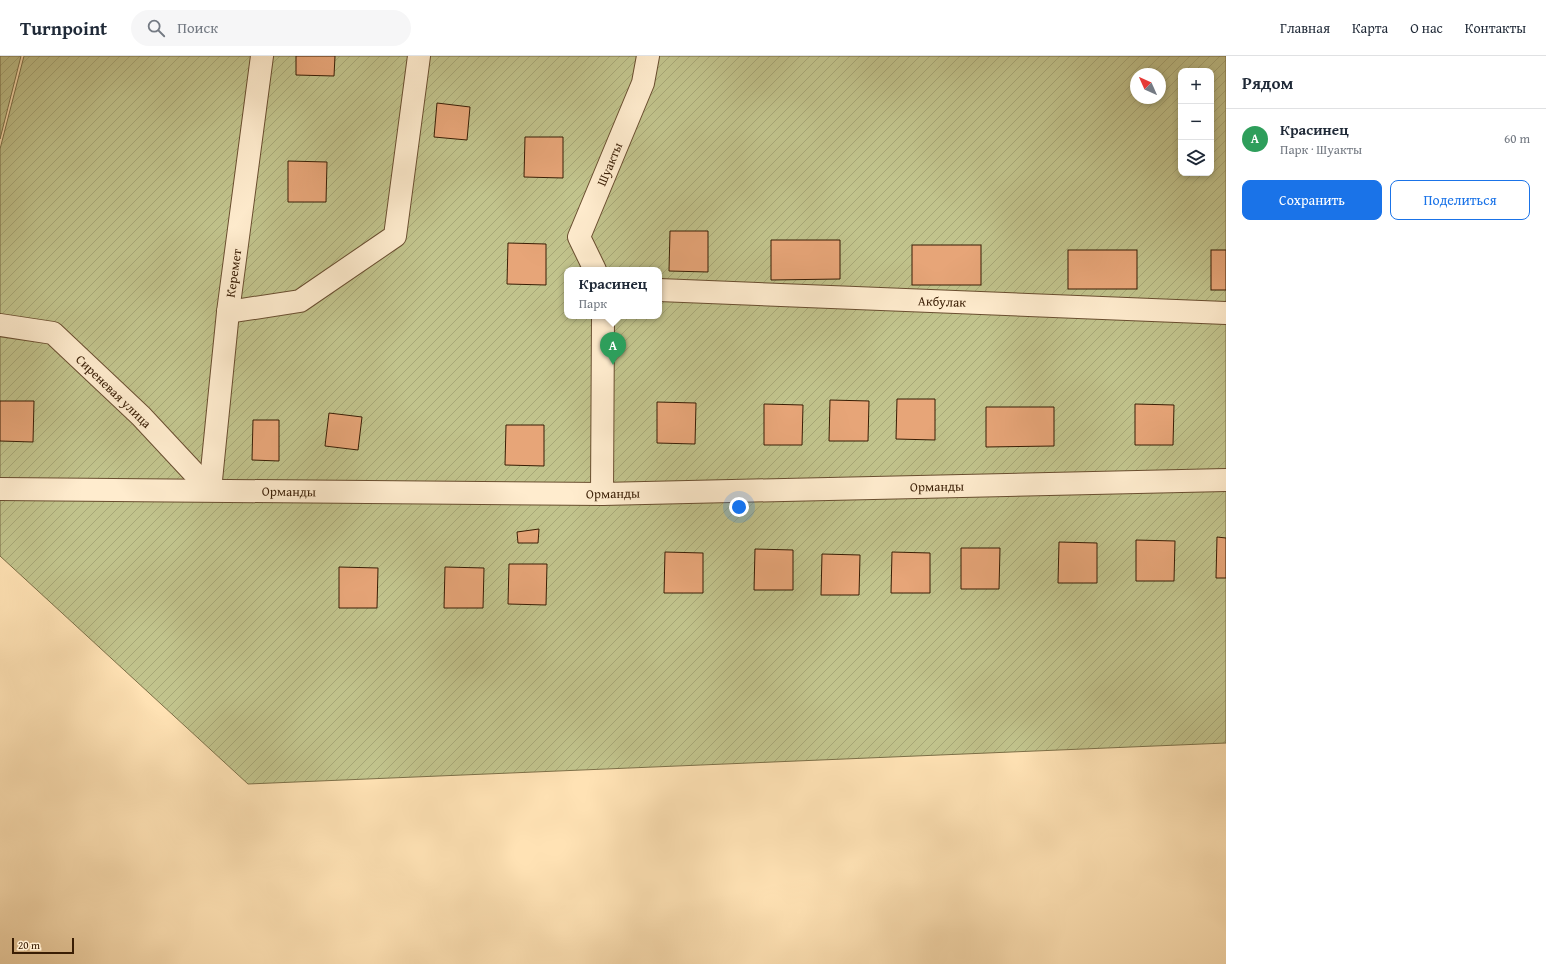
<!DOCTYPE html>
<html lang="ru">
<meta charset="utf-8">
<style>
:root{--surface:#fff;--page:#f6f6f7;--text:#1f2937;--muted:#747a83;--line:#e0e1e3;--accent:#1a73e8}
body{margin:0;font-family:"Gentium Book Plus",serif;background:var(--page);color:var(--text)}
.controls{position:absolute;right:12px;top:12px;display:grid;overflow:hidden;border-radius:8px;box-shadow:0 2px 6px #0003}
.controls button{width:36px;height:36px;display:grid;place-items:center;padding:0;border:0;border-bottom:1px solid var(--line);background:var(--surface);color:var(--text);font:20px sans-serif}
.compass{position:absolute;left:1130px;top:12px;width:36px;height:36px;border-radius:50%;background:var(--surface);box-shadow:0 2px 6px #0003;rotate:315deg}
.scale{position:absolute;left:12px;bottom:10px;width:62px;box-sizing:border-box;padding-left:4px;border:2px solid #391d04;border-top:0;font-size:11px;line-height:14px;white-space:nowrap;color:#391d04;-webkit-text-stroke:3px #ffecce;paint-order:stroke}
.you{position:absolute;left:739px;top:451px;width:14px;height:14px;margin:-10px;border:3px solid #fff;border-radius:50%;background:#1a73e8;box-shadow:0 0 0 6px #1a73e833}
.badge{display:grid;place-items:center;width:26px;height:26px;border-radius:50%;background:var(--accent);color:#fff;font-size:13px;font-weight:700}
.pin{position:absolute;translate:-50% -33px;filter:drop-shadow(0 1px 2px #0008)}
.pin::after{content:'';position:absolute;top:21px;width:14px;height:12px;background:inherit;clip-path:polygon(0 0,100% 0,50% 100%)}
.popup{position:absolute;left:564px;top:211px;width:98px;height:52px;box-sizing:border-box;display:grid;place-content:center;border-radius:8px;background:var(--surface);filter:drop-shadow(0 1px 3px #0005);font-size:13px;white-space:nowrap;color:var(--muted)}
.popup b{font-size:15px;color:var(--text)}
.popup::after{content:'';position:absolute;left:50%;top:100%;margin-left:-8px;border:8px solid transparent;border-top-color:var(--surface)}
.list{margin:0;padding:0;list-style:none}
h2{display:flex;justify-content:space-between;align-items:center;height:52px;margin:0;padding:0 16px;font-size:17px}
h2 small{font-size:13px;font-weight:400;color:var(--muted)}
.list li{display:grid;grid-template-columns:26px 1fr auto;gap:12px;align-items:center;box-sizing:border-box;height:60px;padding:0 16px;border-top:1px solid var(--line)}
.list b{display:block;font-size:15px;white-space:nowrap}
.list p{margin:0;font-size:13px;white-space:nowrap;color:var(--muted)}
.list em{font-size:13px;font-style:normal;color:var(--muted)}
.actions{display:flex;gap:8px;padding:12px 16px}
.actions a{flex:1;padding:9px 0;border:1px solid var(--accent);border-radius:8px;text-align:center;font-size:14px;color:var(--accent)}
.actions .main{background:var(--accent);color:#fff}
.icon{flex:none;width:22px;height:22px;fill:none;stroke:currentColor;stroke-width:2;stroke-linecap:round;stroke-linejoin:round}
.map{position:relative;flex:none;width:1226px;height:908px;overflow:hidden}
header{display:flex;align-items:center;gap:24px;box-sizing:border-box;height:56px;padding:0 20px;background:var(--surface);border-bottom:1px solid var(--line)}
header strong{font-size:19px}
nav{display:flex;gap:22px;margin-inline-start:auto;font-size:14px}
.search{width:280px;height:36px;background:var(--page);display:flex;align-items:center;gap:10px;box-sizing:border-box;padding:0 14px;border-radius:22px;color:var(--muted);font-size:15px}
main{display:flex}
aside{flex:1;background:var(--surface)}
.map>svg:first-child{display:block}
.garden{fill:url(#garden-furrows);stroke:#7d7048;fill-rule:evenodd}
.building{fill:#e7a578;stroke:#391d04}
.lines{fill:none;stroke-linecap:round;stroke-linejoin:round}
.minor-casing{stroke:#6a4e30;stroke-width:24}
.minor{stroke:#ffecce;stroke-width:22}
.labels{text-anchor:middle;stroke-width:3.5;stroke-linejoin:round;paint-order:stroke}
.street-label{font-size:13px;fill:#391d04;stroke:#ffecce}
</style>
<header>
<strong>Turnpoint</strong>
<div class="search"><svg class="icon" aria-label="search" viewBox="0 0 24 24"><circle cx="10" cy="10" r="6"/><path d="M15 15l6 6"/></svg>Поиск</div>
<nav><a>Главная</a><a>Карта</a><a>О нас</a><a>Контакты</a></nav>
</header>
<main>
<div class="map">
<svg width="1226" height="908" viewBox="0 0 1226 908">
<defs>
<pattern id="garden-furrows" width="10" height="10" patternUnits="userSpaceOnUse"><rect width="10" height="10" fill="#c1c38c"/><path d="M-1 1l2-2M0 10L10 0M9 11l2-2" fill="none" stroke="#a7a777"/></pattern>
</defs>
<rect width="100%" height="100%" fill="#ffe2b4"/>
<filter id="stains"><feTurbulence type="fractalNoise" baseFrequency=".005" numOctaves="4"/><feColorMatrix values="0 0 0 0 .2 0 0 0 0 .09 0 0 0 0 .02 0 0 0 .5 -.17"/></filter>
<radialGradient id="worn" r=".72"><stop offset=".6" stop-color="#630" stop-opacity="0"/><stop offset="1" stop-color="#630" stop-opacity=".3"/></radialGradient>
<g class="garden">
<path d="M0,0H21L0,83Z"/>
<path d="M24,0H1226V687L248,728L0,500V93ZM1181,15H1211V117H1181ZM1136,18H1160V42H1136ZM567,214H659V260H567Z"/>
</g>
<g class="building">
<path d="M296,0H335L334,20L296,19Z"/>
<path d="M437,47L470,51L467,84L434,81Z"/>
<path d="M525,81H563V122L524,121Z"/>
<path d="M288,105L327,106L326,146H288Z"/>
<path d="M670,175H708V216L669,215Z"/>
<path d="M771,184H840V223L771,224Z"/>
<path d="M508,187L546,188V229L507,228Z"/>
<rect x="912" y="189" width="69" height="40"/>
<rect x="1068" y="194" width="69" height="39"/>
<rect x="1211" y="194" width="15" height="40"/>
<path d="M897,343H935V384L896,383Z"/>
<path d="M830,344L869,345L868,385H829Z"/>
<path d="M0,345H34L33,386L0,385Z"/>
<path d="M657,346L696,347L695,388L657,387Z"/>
<path d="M764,348L803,349L802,389H764Z"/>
<path d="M1135,348L1174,349L1173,389H1135Z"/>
<path d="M986,351H1054V390L986,391Z"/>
<path d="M329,357L362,361L358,394L325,390Z"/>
<path d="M253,364H279V405L252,404Z"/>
<path d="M506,369H544V410L505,409Z"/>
<path d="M539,473L538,487H518L517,476Z"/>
<path d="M1217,481L1226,482V522H1216Z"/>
<path d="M1136,484L1175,485L1174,525H1136Z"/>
<path d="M1059,486L1097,487V527H1058Z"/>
<path d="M961,492H1000L999,533H961Z"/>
<path d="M755,493L793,494V534H754Z"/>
<path d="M665,496L703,497V537H664Z"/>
<path d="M892,496L930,497V537H891Z"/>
<path d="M822,498L860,499L859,539H821Z"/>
<path d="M509,508H547L546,549L508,548Z"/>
<path d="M339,511L378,512L377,552H339Z"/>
<path d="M445,511L484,512L483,552H444Z"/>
</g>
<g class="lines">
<defs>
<g id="minor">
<path d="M595,214L579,181L643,27L648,0"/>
<path d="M659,234L1226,257"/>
<path d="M228,256L300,245L395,180L419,0"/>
<path d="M0,269L53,277L141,360L210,434"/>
<path d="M0,433L602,438L1226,424"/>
<path d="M210,434L228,256L262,0"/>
<path d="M602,438L603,260"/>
</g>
</defs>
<use href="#minor" class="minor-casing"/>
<use href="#minor" class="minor"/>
</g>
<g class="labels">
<g class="street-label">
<text transform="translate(609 108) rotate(-67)" y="5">Шуакты</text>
<text transform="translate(233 217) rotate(-82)" y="5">Керемет</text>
<text transform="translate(942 245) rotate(2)" y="5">Акбулак</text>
<text transform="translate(114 335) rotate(44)" y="5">Сиреневая улица</text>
<text transform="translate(937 430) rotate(-1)" y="5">Орманды</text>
<text transform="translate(289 435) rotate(1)" y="5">Орманды</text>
<text transform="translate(613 437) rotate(-1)" y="5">Орманды</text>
</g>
</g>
<rect width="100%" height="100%" filter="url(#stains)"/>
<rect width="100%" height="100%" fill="url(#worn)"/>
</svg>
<div class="controls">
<button>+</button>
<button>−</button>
<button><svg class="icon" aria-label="layers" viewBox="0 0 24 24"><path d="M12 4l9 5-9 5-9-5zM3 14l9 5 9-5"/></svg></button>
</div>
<svg class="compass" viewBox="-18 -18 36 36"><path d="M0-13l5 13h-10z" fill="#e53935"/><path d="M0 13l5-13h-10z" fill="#747a83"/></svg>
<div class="scale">20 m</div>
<div class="you"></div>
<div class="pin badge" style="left:613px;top:309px;background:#2e9e5b">A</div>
<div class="popup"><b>Красинец</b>Парк</div>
</div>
<aside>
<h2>Рядом<small></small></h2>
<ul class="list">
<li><span class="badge" style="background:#2e9e5b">A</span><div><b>Красинец</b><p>Парк · Шуакты</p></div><em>60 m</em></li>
</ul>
<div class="actions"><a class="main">Сохранить</a><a>Поделиться</a></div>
</aside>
</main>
